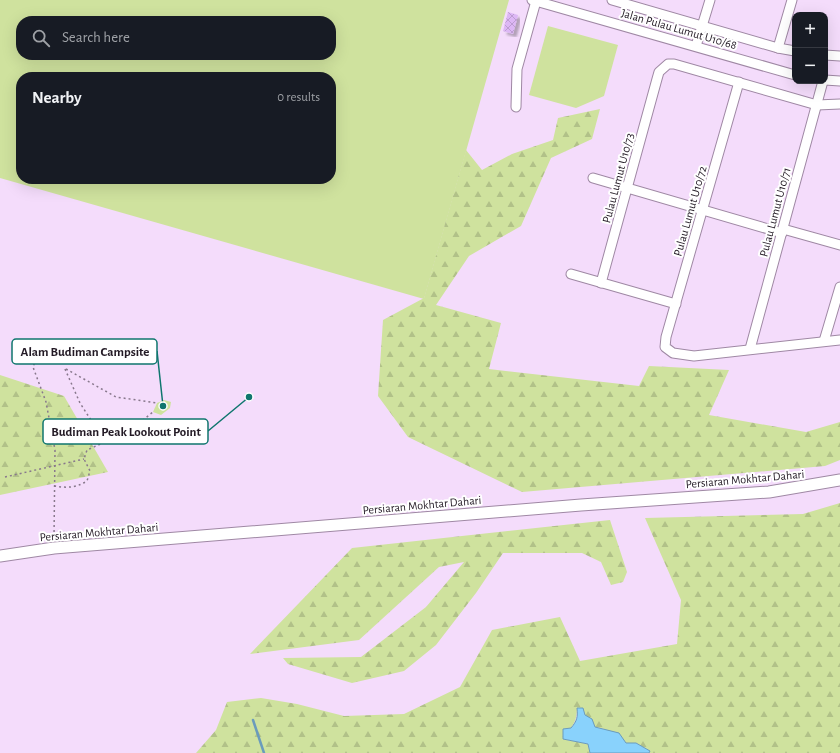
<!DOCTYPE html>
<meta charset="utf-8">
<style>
:root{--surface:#171b24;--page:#242831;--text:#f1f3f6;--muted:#9ea1a6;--line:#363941}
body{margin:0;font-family:"Alegreya Sans",sans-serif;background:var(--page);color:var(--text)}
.controls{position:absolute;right:12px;top:12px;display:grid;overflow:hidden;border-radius:8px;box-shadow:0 4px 16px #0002}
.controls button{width:36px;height:36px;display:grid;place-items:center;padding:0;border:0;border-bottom:1px solid var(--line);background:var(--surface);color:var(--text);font:20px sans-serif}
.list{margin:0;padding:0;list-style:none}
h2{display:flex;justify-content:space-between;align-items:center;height:52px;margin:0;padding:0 16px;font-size:17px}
h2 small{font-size:13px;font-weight:400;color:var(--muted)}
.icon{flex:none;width:22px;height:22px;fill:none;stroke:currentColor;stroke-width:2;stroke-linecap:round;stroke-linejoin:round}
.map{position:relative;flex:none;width:840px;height:753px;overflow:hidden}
.search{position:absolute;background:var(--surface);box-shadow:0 4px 16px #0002;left:16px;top:16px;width:320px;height:44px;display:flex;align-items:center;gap:10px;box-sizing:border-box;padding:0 14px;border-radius:16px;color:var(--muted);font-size:15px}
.panel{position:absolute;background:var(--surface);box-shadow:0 4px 16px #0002;left:16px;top:72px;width:320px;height:112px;border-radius:16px}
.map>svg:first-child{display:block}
.green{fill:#cfe29e;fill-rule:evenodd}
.forest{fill:url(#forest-firs)}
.water{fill:#89d2fc;stroke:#6a9bbc}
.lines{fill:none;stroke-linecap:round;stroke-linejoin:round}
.stream{stroke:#6a9bbc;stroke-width:2.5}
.building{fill:url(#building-cross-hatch);filter:url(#shadow)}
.minor-casing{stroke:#9f88a4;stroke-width:11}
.major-casing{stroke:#9f88a4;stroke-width:13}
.path{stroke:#88788c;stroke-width:1.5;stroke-dasharray:2 3;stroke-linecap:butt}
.minor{stroke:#fff;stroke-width:9}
.major{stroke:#fff;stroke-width:11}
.labels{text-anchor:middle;stroke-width:4;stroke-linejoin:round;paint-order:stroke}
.street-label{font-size:12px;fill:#231a25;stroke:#fff}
.leader{fill:none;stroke:#0f766e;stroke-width:1.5}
.callout-dot{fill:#0f766e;stroke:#fff;stroke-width:1.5}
.callout{fill:#fff;stroke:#0f766e;stroke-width:1.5}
.callout-label{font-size:13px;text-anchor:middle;font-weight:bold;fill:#231a25}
</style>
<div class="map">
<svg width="840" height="753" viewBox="0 0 840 753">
<defs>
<pattern id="forest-firs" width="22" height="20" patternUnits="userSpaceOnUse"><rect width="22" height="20" fill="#cfe29e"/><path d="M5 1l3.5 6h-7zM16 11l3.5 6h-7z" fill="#b1c188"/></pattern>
<pattern id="building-cross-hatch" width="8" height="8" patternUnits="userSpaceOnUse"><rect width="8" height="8" fill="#ddb7f5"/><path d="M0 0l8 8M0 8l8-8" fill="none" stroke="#bd9dd2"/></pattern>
<filter id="shadow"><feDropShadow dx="3.5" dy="3.5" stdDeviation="1" flood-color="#0004"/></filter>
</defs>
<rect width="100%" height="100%" fill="#f4dcfb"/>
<g class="green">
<path d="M0,0H509L424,299L0,178ZM21,21H331V55H21ZM21,77H331V179H21Z"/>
<path d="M548,26L618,45L604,96L576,108L529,95Z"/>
<path d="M164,400L171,402L170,408L161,415L153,412L157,403Z"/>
</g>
<g class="forest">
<path d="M600,109L592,139L551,158L521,226L469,256L436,305L501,323L489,369L639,386L649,366L729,370L709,415L806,432L840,422V460L825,466L522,492L408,437L378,396L383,320L424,298L466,150L482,170L512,154L553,140L558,118Z"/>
<path d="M0,375L64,396L108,472L0,495Z"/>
<path d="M840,503V753H649L650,751L636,743H626L604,729L595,727L577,708C577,723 572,726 563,739L588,744L590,753H196L216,730L227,702L261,698L297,704L344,716L404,714L460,687L492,630L560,617L580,661L677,644L681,600L645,518L803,514Z"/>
<path d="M610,520L627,572L623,582L611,585L601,562L582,553H503L476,593L436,645L404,671L352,683L288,664L283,658L361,657L426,607L464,562L439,567L359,640L250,654L352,548Z"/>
</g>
<path class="water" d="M577,708H583L585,715L592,719L595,727L619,733L626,743H636L650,751L649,753H590L588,744L563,739V729L571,728C577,721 578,717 577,708Z"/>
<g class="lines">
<path class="stream" d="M253,720L264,753"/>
</g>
<path class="building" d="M508,12L518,15L513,34L503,31Z"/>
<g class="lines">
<defs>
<g id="minor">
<path d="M532,0L795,75"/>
<path d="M612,0L778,48L795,51"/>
<path d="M696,46L710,0"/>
<path d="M778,48L792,0"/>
<path d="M825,55L840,56"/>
<path d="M825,80L840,81"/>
<path d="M739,82L666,337L665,347L673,353L694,356L840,340"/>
<path d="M516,107L517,69L536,1"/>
<path d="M593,178L782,233"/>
<path d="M783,229L840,245"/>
<path d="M571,274L676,304"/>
<path d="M601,283L657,79L659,72L668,64H674L817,105L840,104"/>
<path d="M824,341L840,287"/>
<path d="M750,349L823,81"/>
</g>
<path id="major" d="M0,556L54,548L581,505L769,492L840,480"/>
</defs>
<use href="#minor" class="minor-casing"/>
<use href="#major" class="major-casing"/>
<g class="path">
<path d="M38,354L33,367L46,402L55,450L54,538"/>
<path d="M65,369L80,403L105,442L117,443C130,433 140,422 153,412"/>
<path d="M66,369L116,397L157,403"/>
<path d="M5,477L84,459"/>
<path d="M54,486C67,488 76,488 87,481L90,471L84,459L87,450L105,442"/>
</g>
<use href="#minor" class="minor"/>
<use href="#major" class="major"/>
</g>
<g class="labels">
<g class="street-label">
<text transform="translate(679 29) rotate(16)" y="4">Jalan Pulau Lumut U10/68</text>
<text transform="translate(618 178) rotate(-75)" y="4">Pulau Lumut U10/73</text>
<text transform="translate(690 211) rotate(-74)" y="4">Pulau Lumut U10/72</text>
<text transform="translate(775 212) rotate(-75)" y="4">Pulau Lumut U10/71</text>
<text transform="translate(745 479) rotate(-5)" y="4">Persiaran Mokhtar Dahari</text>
<text transform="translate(422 505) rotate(-5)" y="4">Persiaran Mokhtar Dahari</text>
<text transform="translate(99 532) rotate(-5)" y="4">Persiaran Mokhtar Dahari</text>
</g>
</g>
<path class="leader" d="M163 406L157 351M249 397L208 431"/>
<g class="callout-dot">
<circle cx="163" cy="406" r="4"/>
<circle cx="249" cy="397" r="4"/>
</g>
<g class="callout">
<rect x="12" y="339" width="145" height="25" rx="4"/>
<rect x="43" y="419" width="165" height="25" rx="4"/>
</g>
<g class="callout-label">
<text x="85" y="356">Alam Budiman Campsite</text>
<text x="126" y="436">Budiman Peak Lookout Point</text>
</g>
</svg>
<div class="controls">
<button>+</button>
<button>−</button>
</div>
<div class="search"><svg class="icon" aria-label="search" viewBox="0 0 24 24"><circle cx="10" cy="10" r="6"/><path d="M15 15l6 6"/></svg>Search here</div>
<section class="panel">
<h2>Nearby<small>0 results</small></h2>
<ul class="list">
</ul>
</section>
</div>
